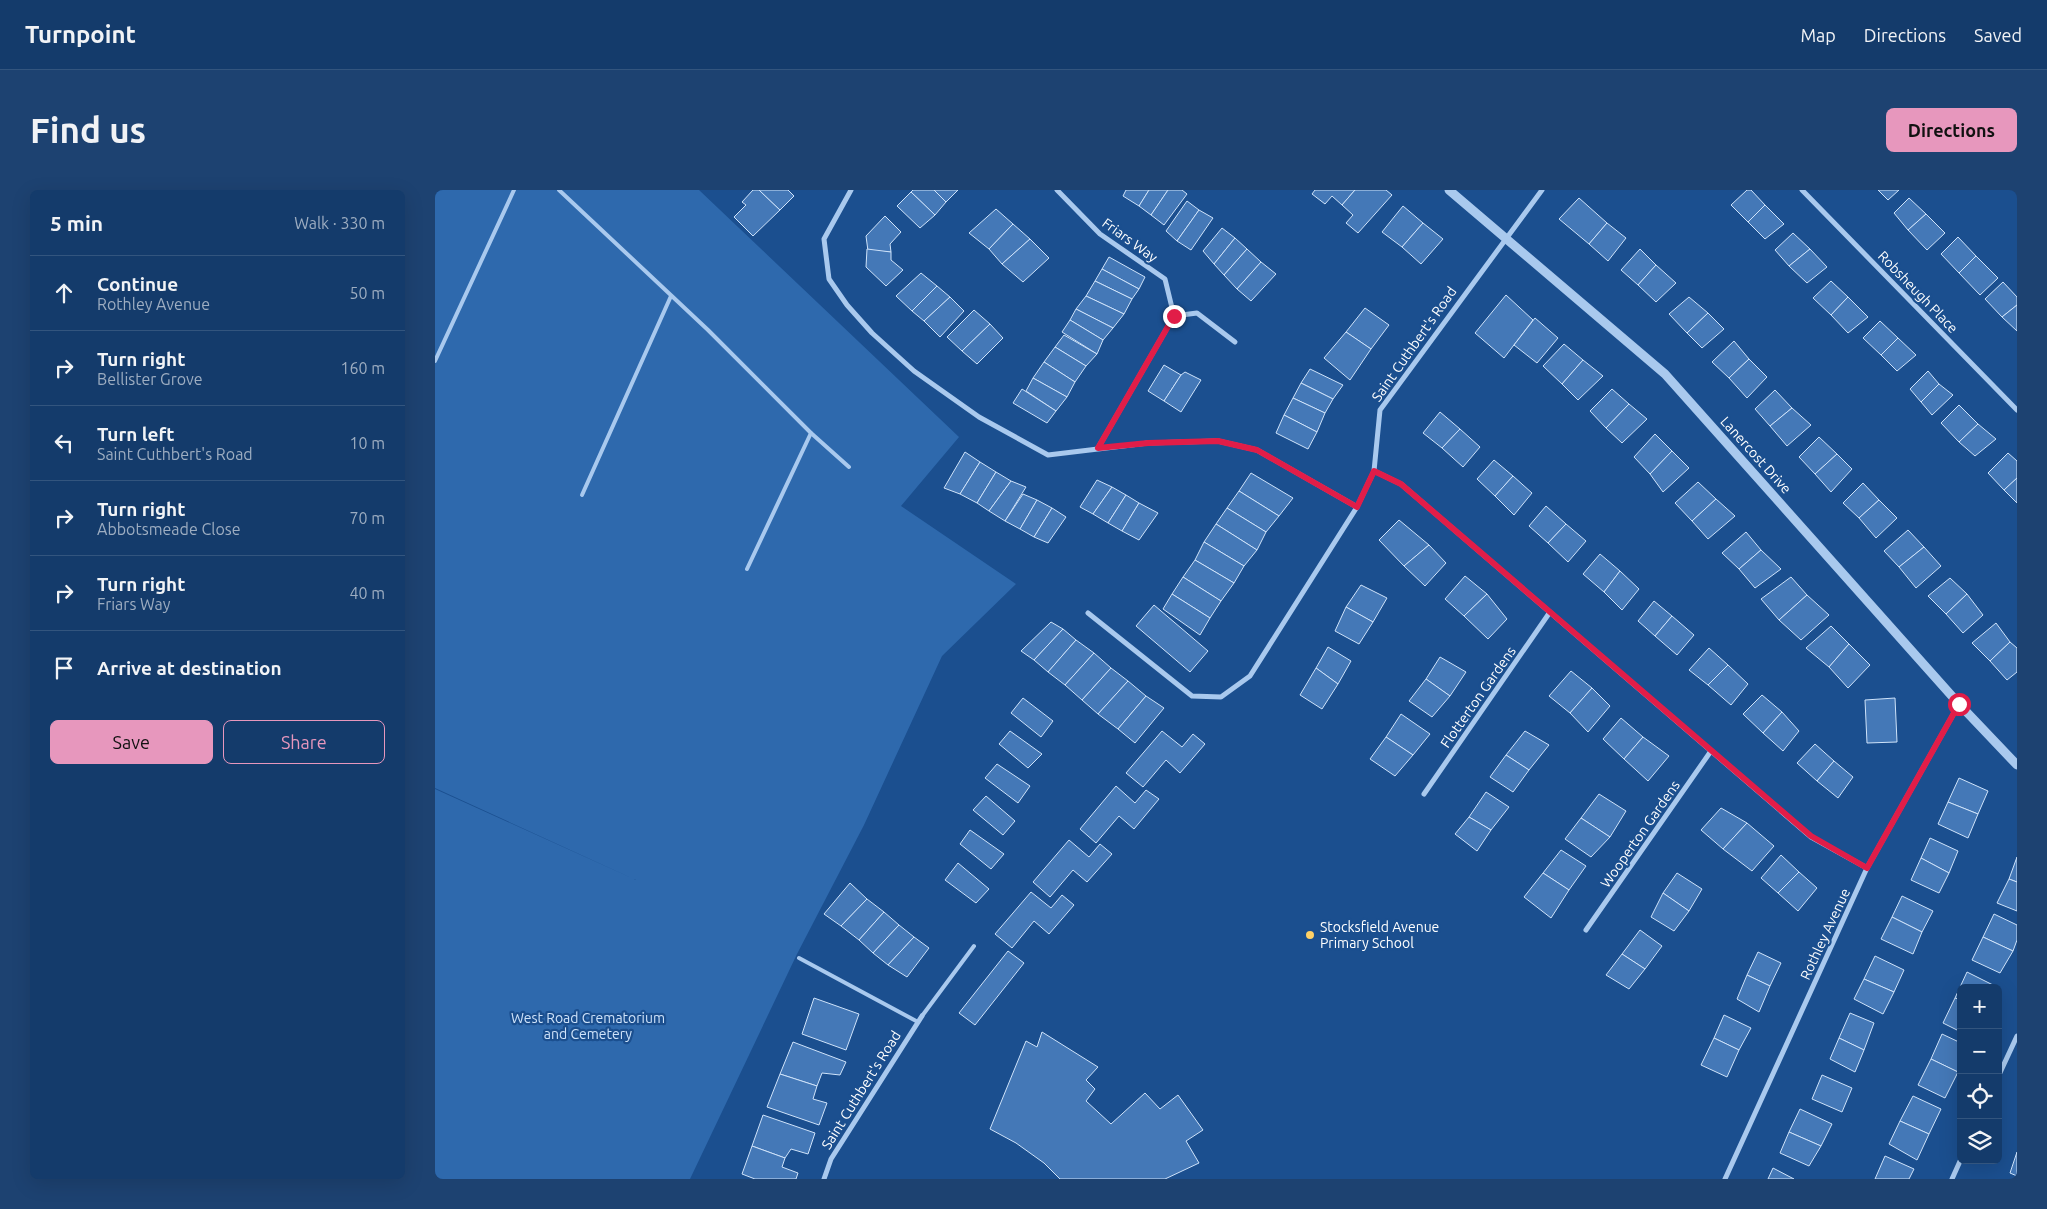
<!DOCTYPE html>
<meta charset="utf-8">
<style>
:root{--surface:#143b6b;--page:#1d4271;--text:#f1f3f6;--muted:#9dadc1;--line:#33557e;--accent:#e797bd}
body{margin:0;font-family:Ubuntu,sans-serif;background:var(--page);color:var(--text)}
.controls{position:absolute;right:15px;bottom:15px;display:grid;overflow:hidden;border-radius:8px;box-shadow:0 5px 20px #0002}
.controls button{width:45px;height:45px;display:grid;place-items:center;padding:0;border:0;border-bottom:1px solid var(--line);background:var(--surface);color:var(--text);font:25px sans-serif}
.stop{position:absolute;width:15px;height:15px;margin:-11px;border:4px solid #e11d48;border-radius:50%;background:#fff}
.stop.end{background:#e11d48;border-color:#fff;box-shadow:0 1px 5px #0008}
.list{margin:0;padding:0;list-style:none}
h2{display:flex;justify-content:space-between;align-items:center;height:65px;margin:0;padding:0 20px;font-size:21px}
h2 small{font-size:16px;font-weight:400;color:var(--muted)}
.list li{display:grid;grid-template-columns:32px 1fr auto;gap:15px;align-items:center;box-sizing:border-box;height:75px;padding:0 20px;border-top:1px solid var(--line)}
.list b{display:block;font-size:19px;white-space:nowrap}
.list p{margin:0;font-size:16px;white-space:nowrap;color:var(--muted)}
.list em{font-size:16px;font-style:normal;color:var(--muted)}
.actions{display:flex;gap:10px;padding:15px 20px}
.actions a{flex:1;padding:11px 0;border:1px solid var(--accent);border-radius:8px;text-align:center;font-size:18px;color:var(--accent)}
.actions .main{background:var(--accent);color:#111}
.icon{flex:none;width:28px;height:28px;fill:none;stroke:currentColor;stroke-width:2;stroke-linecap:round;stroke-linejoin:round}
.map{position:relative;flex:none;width:1582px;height:989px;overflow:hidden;border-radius:8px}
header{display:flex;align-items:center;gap:30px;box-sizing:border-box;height:70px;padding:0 25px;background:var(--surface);border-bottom:1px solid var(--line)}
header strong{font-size:24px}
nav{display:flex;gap:28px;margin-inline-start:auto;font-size:18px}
.intro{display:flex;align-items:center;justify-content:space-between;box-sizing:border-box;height:120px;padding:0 30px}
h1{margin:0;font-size:35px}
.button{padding:12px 22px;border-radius:8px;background:var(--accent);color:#111;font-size:18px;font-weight:700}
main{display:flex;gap:30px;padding:0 30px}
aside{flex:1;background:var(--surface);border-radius:8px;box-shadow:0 5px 20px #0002}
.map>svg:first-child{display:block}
.green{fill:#2e69ad}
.building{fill:#4478b7;stroke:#cfe3fa}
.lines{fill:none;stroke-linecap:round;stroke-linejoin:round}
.service{stroke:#a9c9ee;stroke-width:4}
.minor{stroke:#a9c9ee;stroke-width:5}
.tertiary{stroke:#a9c9ee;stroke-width:9}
.route{stroke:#e11d48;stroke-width:6}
.poi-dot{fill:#ffd166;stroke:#1b4f8f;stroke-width:2}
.labels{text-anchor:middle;stroke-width:4.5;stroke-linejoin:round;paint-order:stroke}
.street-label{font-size:14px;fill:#fff;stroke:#1b4f8f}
.poi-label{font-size:14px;fill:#fff;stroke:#1b4f8f;text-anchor:start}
.park-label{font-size:14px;fill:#cfe3fa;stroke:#1b4f8f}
</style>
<header>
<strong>Turnpoint</strong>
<nav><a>Map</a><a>Directions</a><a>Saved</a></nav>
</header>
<div class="intro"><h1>Find us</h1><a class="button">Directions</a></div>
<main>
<aside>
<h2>5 min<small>Walk · 330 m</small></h2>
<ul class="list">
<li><svg class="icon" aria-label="ahead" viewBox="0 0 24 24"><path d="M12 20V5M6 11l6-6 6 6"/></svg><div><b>Continue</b><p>Rothley Avenue</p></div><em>50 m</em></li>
<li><svg class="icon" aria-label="right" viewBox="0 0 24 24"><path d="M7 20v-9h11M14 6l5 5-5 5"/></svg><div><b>Turn right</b><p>Bellister Grove</p></div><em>160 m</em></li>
<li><svg class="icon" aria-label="left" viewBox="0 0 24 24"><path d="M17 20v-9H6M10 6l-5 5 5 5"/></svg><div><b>Turn left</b><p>Saint Cuthbert's Road</p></div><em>10 m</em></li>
<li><svg class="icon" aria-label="right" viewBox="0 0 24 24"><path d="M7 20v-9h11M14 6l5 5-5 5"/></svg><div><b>Turn right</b><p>Abbotsmeade Close</p></div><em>70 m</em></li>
<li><svg class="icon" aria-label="right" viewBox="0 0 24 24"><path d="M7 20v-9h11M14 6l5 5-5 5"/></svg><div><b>Turn right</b><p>Friars Way</p></div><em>40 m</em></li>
<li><svg class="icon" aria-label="arrive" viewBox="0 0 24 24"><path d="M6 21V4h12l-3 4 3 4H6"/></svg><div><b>Arrive at destination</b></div></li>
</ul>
<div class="actions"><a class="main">Save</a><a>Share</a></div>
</aside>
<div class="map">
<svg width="1582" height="989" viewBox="0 0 1582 989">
<rect width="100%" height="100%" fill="#1b4f8f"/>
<path class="green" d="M0,0H264L524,247L466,316L581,394L507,466L429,635L362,764L255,989H0V599L201,690L0,598Z"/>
<g class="building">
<path d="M318,0H324L345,20L318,46L299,27L311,15L307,12Z"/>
<path d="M324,0H353L359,6L345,20Z"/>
<path d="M478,0H499L511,12L500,25L476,2Z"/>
<path d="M499,0H523L511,12Z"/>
<path d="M691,0H714L704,16L688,6Z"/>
<path d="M714,0H733L716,25L704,16Z"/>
<path d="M733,0H747L752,4L729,35L716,25Z"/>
<path d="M880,0H920L907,15L897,6L890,14L877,4Z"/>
<path d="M920,0H951L957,5L923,43L911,33L918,25L907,15Z"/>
<path d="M1312,0H1316L1330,15L1313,32L1296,15Z"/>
<path d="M1443,0H1464L1453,10Z"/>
<path d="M476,2L500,25L485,38L462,16Z"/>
<path d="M1144,8L1172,33L1154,54L1124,29Z"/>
<path d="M1474,8L1491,24L1473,40L1459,23Z"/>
<path d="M752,11L764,20L742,51L731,41Z"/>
<path d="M1330,15L1349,34L1330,49L1313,32Z"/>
<path d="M968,16L988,33L967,57L947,42Z"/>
<path d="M561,19L578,34L554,59L534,43Z"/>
<path d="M764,20L778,28L756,60L742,51Z"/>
<path d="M1491,24L1510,43L1492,60L1473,40Z"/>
<path d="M450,26L466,42L455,54L456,62L433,61L431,46Z"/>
<path d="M988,33L1008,49L986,74L967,57Z"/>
<path d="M1172,33L1191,48L1173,71L1154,54Z"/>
<path d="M578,34L595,49L567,74L554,59Z"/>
<path d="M787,38L800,48L779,74L768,61Z"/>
<path d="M1358,43L1375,59L1354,76L1340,60Z"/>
<path d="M1523,47L1541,66L1524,83L1506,64Z"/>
<path d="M800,48L812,59L789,85L779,74Z"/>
<path d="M595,49L614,68L588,92L567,74Z"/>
<path d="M432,59L456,62V70L468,80L451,96L431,77Z"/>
<path d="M812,59L826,72L802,99L789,85Z"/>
<path d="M1205,59L1221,75L1203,95L1186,80Z"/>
<path d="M1375,59L1392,77L1372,93L1354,76Z"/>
<path d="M1541,66L1563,88L1545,105L1524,83Z"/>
<path d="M674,67L710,87L704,99L667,79Z"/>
<path d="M826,72L841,84L816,111L802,99Z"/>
<path d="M1221,75L1241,93L1221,112L1203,95Z"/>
<path d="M667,79L704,99L697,109L660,91Z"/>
<path d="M486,83L502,96L477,121L461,106Z"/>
<path d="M660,91L697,109L689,124L651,106Z"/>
<path d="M1396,91L1413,107L1396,125L1378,108Z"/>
<path d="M1568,92L1582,107V115L1567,127L1550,109Z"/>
<path d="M502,96L515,107L489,131L477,121Z"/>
<path d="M1071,105L1098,130L1069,168L1040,143Z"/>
<path d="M651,106L689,124L678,138L641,119Z"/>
<path d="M515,107L529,121L505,147L489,131Z"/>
<path d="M1254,107L1273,123L1252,143L1234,124Z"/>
<path d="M1413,107L1433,127L1413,143L1396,125Z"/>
<path d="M1582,115V141L1567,127Z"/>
<path d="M930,118L954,135L936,159L911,142Z"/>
<path d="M641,119L678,138L668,150L635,130Z"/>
<path d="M539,120L555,134L527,161L512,147Z"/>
<path d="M1273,123L1289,139L1267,158L1252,143Z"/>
<path d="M1100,128L1123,148L1102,173L1079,155Z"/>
<path d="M635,130L668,150L662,164L627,142Z"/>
<path d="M1445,131L1463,148L1446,165L1428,148Z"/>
<path d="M555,134L568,148L542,174L527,161Z"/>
<path d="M911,142L936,159L915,190L889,168Z"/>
<path d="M629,145L662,164L651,176L620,157Z"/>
<path d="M1463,148L1481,165L1462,181L1446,165Z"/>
<path d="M1299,151L1314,169L1294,188L1277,172Z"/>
<path d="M1129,154L1148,170L1127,194L1108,176Z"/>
<path d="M620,157L651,176L640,192L609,172Z"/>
<path d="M1314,169L1332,187L1312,208L1294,188Z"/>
<path d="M1148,170L1168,186L1143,210L1127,194Z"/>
<path d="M609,172L640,192L632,207L598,188Z"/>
<path d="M729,175L746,185L729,211L713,201Z"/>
<path d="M875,179L908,195L898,209L866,193Z"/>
<path d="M1493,181L1504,194L1486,212L1475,199Z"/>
<path d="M750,182L766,190L746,222L729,211L746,185Z"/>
<path d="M598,188L632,207L621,221L591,201Z"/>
<path d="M866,193L898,209L890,223L858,208Z"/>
<path d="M1504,194L1518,205L1497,225L1486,212Z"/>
<path d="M587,199L621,221L612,233L578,213Z"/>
<path d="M1177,199L1194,214L1171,238L1155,221Z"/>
<path d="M1340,200L1357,218L1335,236L1320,219Z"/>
<path d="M858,208L890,223L882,242L849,225Z"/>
<path d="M1194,214L1212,229L1187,253L1171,238Z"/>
<path d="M1524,215L1543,234L1524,252L1506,233Z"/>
<path d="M1357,218L1376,235L1352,256L1335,236Z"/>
<path d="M1005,222L1025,239L1007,258L988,243Z"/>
<path d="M849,225L882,242L873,259L841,243Z"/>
<path d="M1543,234L1561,249L1540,266L1524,252Z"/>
<path d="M1025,239L1045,257L1028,277L1007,258Z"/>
<path d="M1220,244L1237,261L1215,284L1199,267Z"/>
<path d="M1384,247L1402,264L1380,284L1364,267Z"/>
<path d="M1237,261L1254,278L1228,302L1215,284Z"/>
<path d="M530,262L545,272L525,304L509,298Z"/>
<path d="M1573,263L1582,271V288L1569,300L1553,283Z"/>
<path d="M1402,264L1417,279L1396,302L1380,284Z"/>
<path d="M1059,270L1078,286L1060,306L1042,289Z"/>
<path d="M545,272L561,282L542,313L525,304Z"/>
<path d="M561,282L576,291L554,321L542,313Z"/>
<path d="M816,283L858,308L844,326L804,301Z"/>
<path d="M1078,286L1097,303L1079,325L1060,306Z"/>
<path d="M1582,288V313L1569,300Z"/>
<path d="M662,290L677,297L658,324L645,317Z"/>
<path d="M576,291L591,297L570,331L554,321Z"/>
<path d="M1263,292L1281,309L1257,331L1240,313Z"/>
<path d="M1428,293L1444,310L1424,328L1408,313Z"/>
<path d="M677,297L691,305L673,333L658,324Z"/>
<path d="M804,301L844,326L831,342L792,318Z"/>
<path d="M588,304L602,310L585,339L570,331Z"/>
<path d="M691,305L704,313L687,341L673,333Z"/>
<path d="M1281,309L1300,326L1273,349L1257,331Z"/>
<path d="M602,310L617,318L599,347L585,339Z"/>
<path d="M1444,310L1462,328L1441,348L1424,328Z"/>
<path d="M704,313L723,323L704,350L687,341Z"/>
<path d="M1111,316L1131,334L1113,353L1094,336Z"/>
<path d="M617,318L631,327L613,353L599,347Z"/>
<path d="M792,318L831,342L822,360L781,334Z"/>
<path d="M964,330L994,355L969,376L944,350Z"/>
<path d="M781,334L822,360L809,376L769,352Z"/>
<path d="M1131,334L1151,351L1133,372L1113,353Z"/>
<path d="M1473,340L1489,357L1464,377L1449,361Z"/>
<path d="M1311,342L1326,360L1304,379L1287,363Z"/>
<path d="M769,352L809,376L799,393L760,370Z"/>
<path d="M994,355L1011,373L990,396L969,376Z"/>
<path d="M1489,357L1506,376L1481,398L1464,377Z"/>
<path d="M1326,360L1346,379L1320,398L1304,379Z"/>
<path d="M1165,364L1185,381L1169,402L1148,384Z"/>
<path d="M760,370L799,393L786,411L748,387Z"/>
<path d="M1185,381L1204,399L1187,420L1169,402Z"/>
<path d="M1030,386L1052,404L1029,426L1010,409Z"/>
<path d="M748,387L786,411L775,428L737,404Z"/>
<path d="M1356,387L1372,405L1344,430L1326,409Z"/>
<path d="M1515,388L1532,404L1511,424L1493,406Z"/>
<path d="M926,395L952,408L938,432L911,417Z"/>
<path d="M737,404L775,428L765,445L728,419Z"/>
<path d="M1052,404L1072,429L1053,449L1029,426Z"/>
<path d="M1532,404L1548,425L1528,443L1511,424Z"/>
<path d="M1372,405L1394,425L1366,450L1344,430Z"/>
<path d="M1219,411L1237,426L1220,446L1203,431Z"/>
<path d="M719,415L773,461L755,482L701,436Z"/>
<path d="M911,417L938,432L924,454L900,441Z"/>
<path d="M1237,426L1259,445L1242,465L1220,446Z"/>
<path d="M616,432L628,439L599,470L586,461Z"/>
<path d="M1561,433L1575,452L1555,471L1537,453Z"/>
<path d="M1396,436L1414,454L1394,477L1371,458Z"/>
<path d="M628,439L641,450L613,482L599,470Z"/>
<path d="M641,450L659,463L630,495L613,482Z"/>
<path d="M1575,452L1582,458V482L1572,490L1555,471Z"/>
<path d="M1414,454L1435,475L1413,498L1394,477Z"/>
<path d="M893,457L916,471L903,494L881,478Z"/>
<path d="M1274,458L1293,475L1273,495L1254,480Z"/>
<path d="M659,463L676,478L647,510L630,495Z"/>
<path d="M1005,467L1031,482L1015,506L991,489Z"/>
<path d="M1293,475L1313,494L1296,515L1273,495Z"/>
<path d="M676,478L693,491L663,524L647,510Z"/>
<path d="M881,478L903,494L887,519L865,505Z"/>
<path d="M1136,481L1157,498L1135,523L1114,506Z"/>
<path d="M991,489L1015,506L997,527L974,511Z"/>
<path d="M693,491L711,506L683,539L663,524Z"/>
<path d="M1157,498L1175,516L1153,542L1135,523Z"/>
<path d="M1327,505L1347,522L1328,543L1308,524Z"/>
<path d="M711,506L729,518L700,553L683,539Z"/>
<path d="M588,508L618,531L606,547L576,523Z"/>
<path d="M1460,508L1462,552L1432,553L1430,510Z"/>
<path d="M1347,522L1364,541L1348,561L1328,543Z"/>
<path d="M966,524L995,544L978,565L951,547Z"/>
<path d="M1186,528L1208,547L1189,569L1168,549Z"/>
<path d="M575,541L607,564L593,578L564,554Z"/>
<path d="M727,541L747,557L758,544L770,554L745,583L731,570L708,597L691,583Z"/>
<path d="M1090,541L1114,555L1094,580L1071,565Z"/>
<path d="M951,547L978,565L960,586L935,569Z"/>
<path d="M1208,547L1234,566L1213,591L1189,569Z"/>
<path d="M1380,554L1399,571L1382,591L1362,573Z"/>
<path d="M1071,565L1094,580L1078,602L1055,587Z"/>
<path d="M1399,571L1418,587L1403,608L1382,591Z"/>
<path d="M562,574L595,596L583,613L550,588Z"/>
<path d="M1524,588L1553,601L1543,624L1513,612Z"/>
<path d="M681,596L700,613L711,600L724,609L699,639L684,626L661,653L645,639Z"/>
<path d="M1051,602L1074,617L1056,640L1034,627Z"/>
<path d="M1164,604L1191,621L1175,647L1146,628Z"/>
<path d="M551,606L580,631L568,645L538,620Z"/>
<path d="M1513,612L1543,624L1533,648L1503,634Z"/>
<path d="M1286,618L1312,633L1288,659L1266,640Z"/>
<path d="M1034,627L1056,640L1042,661L1020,644Z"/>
<path d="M1146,628L1175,647L1156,667L1130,649Z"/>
<path d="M1312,633L1339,656L1317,681L1288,659Z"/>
<path d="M535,640L569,664L556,679L525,654Z"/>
<path d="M1495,648L1523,661L1514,683L1486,668Z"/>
<path d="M634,650L654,667L665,654L677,664L652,692L638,680L615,707L598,692Z"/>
<path d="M1126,660L1151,676L1134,700L1108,683Z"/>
<path d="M1346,665L1364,682L1343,703L1326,688Z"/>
<path d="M1582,667V692L1574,689Z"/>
<path d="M1486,668L1514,683L1504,703L1476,690Z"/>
<path d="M523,673L554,699L541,713L510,690Z"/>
<path d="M1364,682L1382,698L1363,721L1343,703Z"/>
<path d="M1108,683L1134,700L1116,728L1089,707Z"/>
<path d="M1242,683L1267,699L1254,721L1228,703Z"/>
<path d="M1574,689L1582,692V721L1562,713Z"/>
<path d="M415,693L432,709L406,736L389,724Z"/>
<path d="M596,702L616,718L627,705L639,715L614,744L599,731L577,758L560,744Z"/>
<path d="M1228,703L1254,721L1239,741L1216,727Z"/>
<path d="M1467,706L1498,721L1487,742L1457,727Z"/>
<path d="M432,709L449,722L424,750L406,736Z"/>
<path d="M449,722L464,735L438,763L424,750Z"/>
<path d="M1559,724L1582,735V750L1578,761L1548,747Z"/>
<path d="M1457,727L1487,742L1478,764L1446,749Z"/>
<path d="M464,735L479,747L453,775L438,763Z"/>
<path d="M1205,740L1227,756L1210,779L1187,764Z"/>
<path d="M479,747L494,758L472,787L453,775Z"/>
<path d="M1548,747L1578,761L1565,783L1537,770Z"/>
<path d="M573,761L589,773L540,835L524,823Z"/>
<path d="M1323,762L1346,773L1335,796L1312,785Z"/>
<path d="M1187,764L1210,779L1194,799L1171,785Z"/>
<path d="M1440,766L1469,780L1459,802L1429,789Z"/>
<path d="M1532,782L1560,796L1559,798H1526V810L1520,808Z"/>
<path d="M1312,785L1335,796L1324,822L1302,809Z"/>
<path d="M1429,789L1459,802L1448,824L1419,809Z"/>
<path d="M379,808L424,824L411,860L367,844Z"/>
<path d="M1520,808L1526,810V842L1508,833Z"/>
<path d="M1415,823L1439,833L1429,860L1404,848Z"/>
<path d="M1289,825L1316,838L1304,860L1279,848Z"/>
<path d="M607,842L663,877L651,890L660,899L651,911L676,934L710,903L725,919L743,905L768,940L751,951L764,973L730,989H625L609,973L581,953L555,939L591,851L602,857Z"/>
<path d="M1507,844L1526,853V875L1523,882L1496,869Z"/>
<path d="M1279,848L1304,860L1292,887L1266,875Z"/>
<path d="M1404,848L1429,860L1420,882L1395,869Z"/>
<path d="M358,852L411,872L405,885L387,883L382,896L345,884Z"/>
<path d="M1496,869L1523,882L1510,908L1483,895Z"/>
<path d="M345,884L382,896L378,909L392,913L384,935L332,917Z"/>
<path d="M1387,885L1417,898L1407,922L1377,909Z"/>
<path d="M1478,906L1506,919L1494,944L1465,931Z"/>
<path d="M1365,919L1397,934L1386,956L1354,942Z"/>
<path d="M328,925L380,943L373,964L356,959L350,968L317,956Z"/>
<path d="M1465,931L1494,944L1482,970L1454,954Z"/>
<path d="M1354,942L1386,956L1374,976L1345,963Z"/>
<path d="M317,956L350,968L347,977L363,983L361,989H320L307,984Z"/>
<path d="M1582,962V986L1575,983Z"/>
<path d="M1450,966L1479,979L1474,989H1440Z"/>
<path d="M1338,978L1359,989H1333Z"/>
</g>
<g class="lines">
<g class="service">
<path d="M124,0L273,140L376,243L414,277"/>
<path d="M0,171L79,0"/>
<path d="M147,305L236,106"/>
<path d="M312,379L376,243"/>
<path d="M364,768L483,832"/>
<path d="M487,826L539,756"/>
</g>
<g class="minor">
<path d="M416,0L389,49L394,89L412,115L437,143L479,181L544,227L613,265L713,253L783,251L822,260L922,317"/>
<path d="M622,0L665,44L730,89L739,126"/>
<path d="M1367,0L1582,220"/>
<path d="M663,258L739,126L762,123L800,152"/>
<path d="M939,281L966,294L1376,647L1432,678"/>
<path d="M653,423L757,506L786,507L815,486L922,317L939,281L945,220L1107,0"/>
<path d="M989,604L1115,422"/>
<path d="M1151,740L1276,561"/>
<path d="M1563,887L1582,846"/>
<path d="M389,989L396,969L487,826"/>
<path d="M1290,989L1432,678L1524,514"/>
<path d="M1517,989L1526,969"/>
</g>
<path class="tertiary" d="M1014,0L1230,184L1524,514L1582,575"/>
</g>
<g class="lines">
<path class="route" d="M739,126L663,258L713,253L783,251L822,260L922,317L939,281L966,294L1376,646L1432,678L1524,514"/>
</g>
<circle class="poi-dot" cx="875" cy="745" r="5"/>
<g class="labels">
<g class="street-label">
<text transform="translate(695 50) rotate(36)" y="5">Friars Way</text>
<text transform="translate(1483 102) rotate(46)" y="5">Robsheugh Place</text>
<text transform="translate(979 154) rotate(-55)" y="5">Saint Cuthbert's Road</text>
<text transform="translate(1321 265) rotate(48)" y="5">Lanercost Drive</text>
<text transform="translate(1043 507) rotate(-55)" y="5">Flotterton Gardens</text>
<text transform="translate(1205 644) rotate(-55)" y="5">Wooperton Gardens</text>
<text transform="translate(1390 744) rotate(-65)" y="5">Rothley Avenue</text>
<text transform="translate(426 900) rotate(-58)" y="5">Saint Cuthbert's Road</text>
</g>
<g class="poi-label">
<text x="885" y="742">Stocksfield Avenue<tspan x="885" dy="16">Primary School</tspan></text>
</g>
<g class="park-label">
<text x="153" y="833">West Road Crematorium<tspan x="153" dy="16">and Cemetery</tspan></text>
</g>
</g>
</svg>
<div class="controls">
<button>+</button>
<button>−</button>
<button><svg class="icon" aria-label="locate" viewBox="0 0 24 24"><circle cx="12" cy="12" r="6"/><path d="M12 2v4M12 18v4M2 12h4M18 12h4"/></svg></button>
<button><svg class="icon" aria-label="layers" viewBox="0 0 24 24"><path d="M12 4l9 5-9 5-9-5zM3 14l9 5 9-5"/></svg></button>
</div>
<div class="stop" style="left:1524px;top:514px"></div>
<div class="stop end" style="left:739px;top:126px"></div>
</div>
</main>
